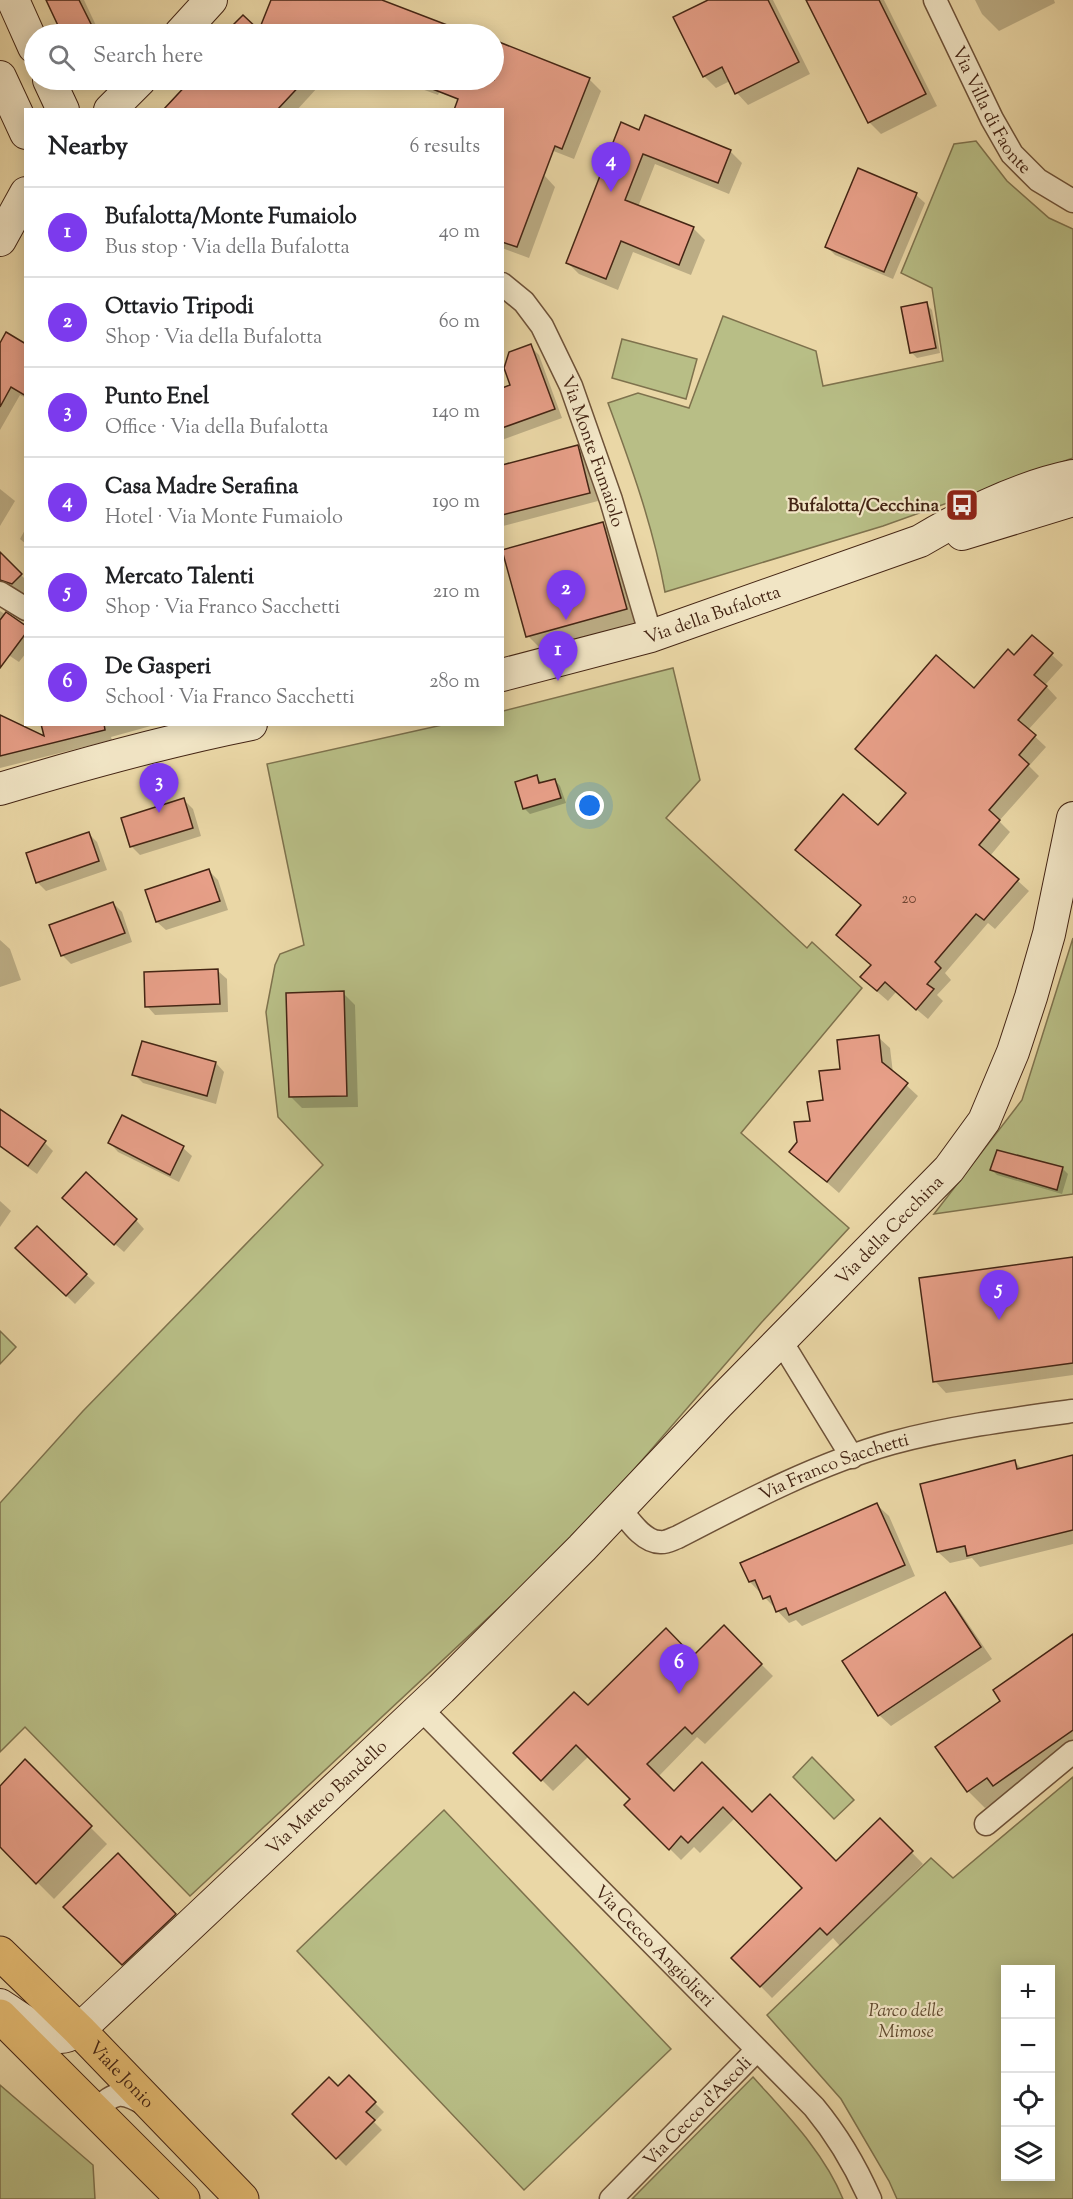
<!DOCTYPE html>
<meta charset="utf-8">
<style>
:root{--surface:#fff;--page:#f6f6f6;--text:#202124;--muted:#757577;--line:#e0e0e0;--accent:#7c3aed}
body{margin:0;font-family:"Sorts Mill Goudy",serif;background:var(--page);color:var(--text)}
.controls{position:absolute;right:18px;bottom:18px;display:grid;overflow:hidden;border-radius:0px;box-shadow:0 3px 15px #0003}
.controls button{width:54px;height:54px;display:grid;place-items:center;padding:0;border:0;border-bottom:2px solid var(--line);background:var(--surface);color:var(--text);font:30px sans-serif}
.you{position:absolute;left:590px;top:806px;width:21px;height:21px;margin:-15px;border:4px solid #fff;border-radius:50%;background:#1a73e8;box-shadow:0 0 0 9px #1a73e833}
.badge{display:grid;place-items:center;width:39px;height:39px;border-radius:50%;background:var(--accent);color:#fff;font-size:20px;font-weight:700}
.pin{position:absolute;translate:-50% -50px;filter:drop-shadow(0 2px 3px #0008)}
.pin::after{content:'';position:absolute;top:32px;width:21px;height:18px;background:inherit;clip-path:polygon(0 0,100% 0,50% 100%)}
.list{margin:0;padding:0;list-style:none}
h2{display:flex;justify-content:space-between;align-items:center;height:78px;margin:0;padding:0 24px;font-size:26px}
h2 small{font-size:20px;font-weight:400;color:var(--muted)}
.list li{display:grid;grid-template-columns:39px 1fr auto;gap:18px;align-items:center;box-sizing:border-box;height:90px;padding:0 24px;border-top:2px solid var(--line)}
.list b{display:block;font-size:22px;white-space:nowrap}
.list p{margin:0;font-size:20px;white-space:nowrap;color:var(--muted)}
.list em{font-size:20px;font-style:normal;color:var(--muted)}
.icon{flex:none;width:33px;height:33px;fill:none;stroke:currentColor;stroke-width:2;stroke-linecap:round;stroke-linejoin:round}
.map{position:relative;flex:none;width:1073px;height:2199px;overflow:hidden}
.search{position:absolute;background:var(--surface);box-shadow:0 3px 15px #0003;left:24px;top:24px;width:480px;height:66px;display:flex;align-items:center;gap:15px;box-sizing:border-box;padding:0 21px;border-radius:33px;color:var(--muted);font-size:22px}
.panel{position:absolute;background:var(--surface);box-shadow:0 3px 15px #0003;left:24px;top:108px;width:480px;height:618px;border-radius:0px}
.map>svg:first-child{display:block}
.green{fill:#b8be86;stroke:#7e724d;stroke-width:1.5;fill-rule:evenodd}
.shadow{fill:#0003}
.building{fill:#e79f88;stroke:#442514;stroke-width:1.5}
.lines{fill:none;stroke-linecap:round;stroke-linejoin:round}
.street-casing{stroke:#6e5238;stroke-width:25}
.secondary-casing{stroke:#442514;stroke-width:34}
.primary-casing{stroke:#442514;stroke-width:35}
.street{stroke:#f1e5c5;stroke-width:22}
.secondary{stroke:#f1e5c5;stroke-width:32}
.primary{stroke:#e5bc73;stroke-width:33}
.labels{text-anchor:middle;stroke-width:4.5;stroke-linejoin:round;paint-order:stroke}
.number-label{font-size:15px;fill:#6d4431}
.street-label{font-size:18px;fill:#442514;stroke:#f1e5c5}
.poi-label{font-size:18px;font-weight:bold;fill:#442514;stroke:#f1e5c5;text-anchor:end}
.park-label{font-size:18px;font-style:italic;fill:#614b30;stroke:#f1e5c5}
</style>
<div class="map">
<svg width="1073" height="2199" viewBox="0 0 1073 2199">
<rect width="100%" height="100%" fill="#ead7a6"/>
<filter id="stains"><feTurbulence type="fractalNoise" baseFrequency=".00333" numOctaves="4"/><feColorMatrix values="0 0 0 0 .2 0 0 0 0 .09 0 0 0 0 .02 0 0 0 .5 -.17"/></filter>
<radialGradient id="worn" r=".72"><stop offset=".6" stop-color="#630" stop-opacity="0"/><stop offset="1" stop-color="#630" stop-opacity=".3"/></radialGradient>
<g class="green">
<path d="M976,141L1007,181L1049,218L1073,229V458L883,526L665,592C653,526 631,465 608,403L638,393L689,408L723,316L816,351L823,386L943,361L932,288L901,273L954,144Z"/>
<path d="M622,339L697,359L686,399L612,378Z"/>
<path d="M673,668L700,780L666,818L807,948L812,942L862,988L741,1133L849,1228L761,1323L598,1511L534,1575L190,1896L25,1727L0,1752V1503L83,1411L323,1165L278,1117L266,1012L275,965L280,954L304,945L267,764L442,725L502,724L503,711Z"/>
<path d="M1073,938V1194L934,1214L1022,1100Z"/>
<path d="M0,1331L16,1347L0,1364Z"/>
<path d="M812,1757L854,1800L834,1819L793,1777Z"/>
<path d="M1073,1777V2199H897L889,2181L841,2099L767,2015L931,1858L953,1878ZM1006,1970H1050V2176H1006Z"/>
<path d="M444,1810L671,2049L524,2190L297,1951Z"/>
<path d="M753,2077C786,2114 824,2152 843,2199H632Z"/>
<path d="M0,2085L93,2165L95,2199H0Z"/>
</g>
<g class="shadow">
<path d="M48,0H84L100,34H64Z"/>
<path d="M273,0H378L452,28L458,34H293L274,27Z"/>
<path d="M712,0H773L810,74L748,105L737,93L730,81L716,88L704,76Z"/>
<path d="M815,0H884L937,106L881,134L869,122Z"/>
<path d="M975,0H1054L1055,3L999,31L982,14Z"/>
<path d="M243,17L262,34H227Z"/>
<path d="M494,41L589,79L601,91L574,159L502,131V110L457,106L468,80H494Z"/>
<path d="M193,80H310L318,87L297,110H165Z"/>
<path d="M397,80H444L438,95Z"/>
<path d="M640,131L730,151L742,163L729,194L655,164L638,207L694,229L705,240L691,275L633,252L618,290L579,274L567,262Z"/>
<path d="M502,160L544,175L555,187L529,258L502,248Z"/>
<path d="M916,195L925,203L893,279L835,255L826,246Z"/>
<path d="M926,304L932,310L940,353L917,358L911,352Z"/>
<path d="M0,346H26V398L20,395L0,430Z"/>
<path d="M530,346L539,355L562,418L502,440V389L512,386Z"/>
<path d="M577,447L586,456L598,501L503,526L502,466Z"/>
<path d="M0,489L15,501L0,526Z"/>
<path d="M603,524L620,541L643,626L545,653L528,636Z"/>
<path d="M26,528V544L20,539Z"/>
<path d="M5,559L26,580V594L0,579V562Z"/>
<path d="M0,611L26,628V653L19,662L1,650L0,652Z"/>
<path d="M1032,637L1063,665L1045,685L1057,698L1028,730L1046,747L1029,766L1039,776L999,821L1010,832L990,856L1029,891L995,929L988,923L945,973L951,980L937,995L943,1001L928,1019L896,992L888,1001L873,988L872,966L838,935L862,906L808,861L878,827L908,794L974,691L1014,657Z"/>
<path d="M0,717L47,739L43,724H158L111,737L112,740L0,768Z"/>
<path d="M536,777L542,783L555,780L560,786L566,803L530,814L524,808Z"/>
<path d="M184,800L193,809L201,836L140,855L132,847L123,819Z"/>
<path d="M88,833L97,842L107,870L46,891L37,882Z"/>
<path d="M209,871L218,880L228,910L166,930L157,922Z"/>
<path d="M113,903L122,912L132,942L71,964L62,955Z"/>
<path d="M0,940L10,949L21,980L0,987Z"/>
<path d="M218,971L227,979L228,1012L155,1015L147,1006Z"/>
<path d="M343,993L355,1005L358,1107L302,1108L291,1097Z"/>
<path d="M878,1037L890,1048L893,1073L918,1096L839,1193L791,1151L824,1101L842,1070Z"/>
<path d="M216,1063L224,1072L216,1104L143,1083L134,1074Z"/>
<path d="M0,1111L45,1143L53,1151L37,1174L0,1147Z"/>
<path d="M122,1117L183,1148L192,1156L179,1182L118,1152L110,1143Z"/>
<path d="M1062,1168L1068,1174L1062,1194L997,1175L992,1170Z"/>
<path d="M0,1201L11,1211L0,1227Z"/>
<path d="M73,1207L136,1220L144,1229L124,1252Z"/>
<path d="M37,1228L95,1283L75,1304L17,1248Z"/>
<path d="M1073,1258V1375L946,1393L935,1381Z"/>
<path d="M1073,1457V1544L980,1567L972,1558L950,1563L938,1552L1015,1462L1022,1469Z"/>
<path d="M877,1505L889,1516L915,1576L802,1626L796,1620L789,1623L750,1582Z"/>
<path d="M944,1594L956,1606L992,1659L891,1726L879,1715Z"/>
<path d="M724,1627L773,1676L705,1744L697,1737L658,1777L674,1793L752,1814L836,1863L880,1820L923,1864L840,1946L833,1938L772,1998L733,1958L804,1888L735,1818L700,1853L694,1847L681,1860L626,1805L632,1799L589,1756L553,1791L515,1753L588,1707L693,1658Z"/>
<path d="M1073,1636V1759L1004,1795L985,1808L968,1791L1002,1702Z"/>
<path d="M25,1762L107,1844L54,1899L0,1845V1788Z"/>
<path d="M135,1872L192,1932L140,1981L65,1907Z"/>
<path d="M349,2077L384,2112L374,2122L382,2130L346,2166L294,2114L338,2088Z"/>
</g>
<g class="building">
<path d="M46,0H79L96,34H62Z"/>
<path d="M271,0H382L468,33L224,34L243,15L259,30Z"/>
<path d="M708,0H768L799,62L735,94L722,67L703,77L673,17Z"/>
<path d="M806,0H879L926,94L868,123Z"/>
<path d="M494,40L590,78L562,149L555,146L517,247L502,242V110H454L458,99L412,81L494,80Z"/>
<path d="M191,80H305L277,110H163Z"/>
<path d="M645,115L731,150L718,183L643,154L625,200L694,227L679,265L621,241L606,279L566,263L621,122L639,130Z"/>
<path d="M858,168L917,193L884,272L825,247Z"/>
<path d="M927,302L936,348L910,353L901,307Z"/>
<path d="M6,332L26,344V396L11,387L0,407V343Z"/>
<path d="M531,344L555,409L502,428V388L510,385L504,368L509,352Z"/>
<path d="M578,445L590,493L502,515V465Z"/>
<path d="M603,522L627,609L526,637L502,550Z"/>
<path d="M0,552L22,574L12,584L0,580Z"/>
<path d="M6,612L26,626V633L0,668V620Z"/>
<path d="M1032,635L1053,653L1034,675L1047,686L1018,720L1036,735L1019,755L1029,764L989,810L1000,820L979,845L1019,879L984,920L976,914L935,962L941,968L927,984L934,989L916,1010L885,982L877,991L860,977L871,965L836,935L861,905L795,850L843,794L878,825L906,793L855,749L936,655L974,688L1008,649L1014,655Z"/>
<path d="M0,715L44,736L41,724H104L105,730L0,756Z"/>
<path d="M537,775L539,783L555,779L561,798L523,809L515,782Z"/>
<path d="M184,798L193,828L130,847L121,818Z"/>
<path d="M89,832L99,861L36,883L26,853Z"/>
<path d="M209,869L220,901L156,922L145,890Z"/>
<path d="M113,902L125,933L61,956L49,925Z"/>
<path d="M218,969L220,1004L145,1007L144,972Z"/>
<path d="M344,991L347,1096L289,1097L286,993Z"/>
<path d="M879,1035L882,1062L908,1083L827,1182L789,1152L797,1142L794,1122L810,1121L807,1102L823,1100L819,1071L840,1069L837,1040Z"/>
<path d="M142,1041L216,1062L207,1096L132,1075Z"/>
<path d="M0,1109L46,1141L28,1166L0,1146Z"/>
<path d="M122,1115L184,1146L170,1175L108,1143Z"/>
<path d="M997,1150L1063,1167L1057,1190L990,1170Z"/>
<path d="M86,1172L137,1219L114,1245L62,1198Z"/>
<path d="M37,1226L87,1274L66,1296L15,1248Z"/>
<path d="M1073,1257V1363L933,1382L919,1278Z"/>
<path d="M1073,1455V1530L967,1556L965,1546L937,1552L920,1484L1015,1460L1017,1469Z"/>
<path d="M877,1503L905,1565L789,1615L786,1608L776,1612L770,1596L763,1599L755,1580L749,1582L740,1563Z"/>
<path d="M945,1592L981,1647L878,1716L842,1661Z"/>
<path d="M724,1625L762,1664L692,1734L685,1727L647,1764L674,1791L702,1762L752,1812L770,1794L836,1861L880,1818L913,1851L827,1935L820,1928L760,1987L731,1958L802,1888L723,1807L688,1843L681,1836L669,1850L624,1805L630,1799L576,1745L541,1781L513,1753L574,1692L588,1705L666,1628L693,1656Z"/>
<path d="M1073,1634V1730L993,1786L987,1778L967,1792L935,1747L1000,1701L993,1690Z"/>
<path d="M25,1759L92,1826L36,1884L0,1847V1786Z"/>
<path d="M118,1853L176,1914L122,1965L63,1907Z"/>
<path d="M349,2075L376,2102L366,2112L375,2120L336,2159L292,2114L329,2077L338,2086Z"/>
</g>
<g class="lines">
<defs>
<g id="street">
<path id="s1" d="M935,0L992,119L1012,154L1038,180L1073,201"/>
<path id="s2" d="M502,284L524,302L542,326L571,386L611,500L651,636"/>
<path d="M0,593L26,609"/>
<path d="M781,1341L852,1457"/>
<path id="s3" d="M620,1509C629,1520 643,1542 660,1542C666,1543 672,1539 678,1537C747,1501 817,1464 892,1443C951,1427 1013,1419 1073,1411"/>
<path id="s4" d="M420,1708L814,2107C838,2136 855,2165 870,2199"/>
<path d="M986,1824L1073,1752"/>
<path d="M96,2111C114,2090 123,2091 146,2105"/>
<path id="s5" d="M611,2199L757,2050"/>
</g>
<g id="secondary">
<path d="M13,0L34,47"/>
<path d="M180,34L211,0"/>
<path d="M0,77L26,133"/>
<path d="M49,80L63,110"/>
<path d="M110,110L140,80"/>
<path d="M0,240L26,193"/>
<path d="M962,534L1073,500"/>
<path id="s6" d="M502,675L651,636L920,541C967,513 1019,487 1073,476"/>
<path d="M0,789C83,764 166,741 251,724"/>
<path id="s7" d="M0,2005C15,2014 43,2037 61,2037C67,2037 74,2033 79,2030L441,1689L582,1548L718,1404L949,1169L984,1121L1013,1052L1031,997L1049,934L1073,818"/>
</g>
<g id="primary">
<path id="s8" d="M0,1953L79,2030L242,2199"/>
<path d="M0,2016L183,2199"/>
</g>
</defs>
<use href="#street" class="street-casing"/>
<use href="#secondary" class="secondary-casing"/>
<use href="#primary" class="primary-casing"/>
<use href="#street" class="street"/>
<use href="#secondary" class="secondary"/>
<use href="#primary" class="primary"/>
</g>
<defs>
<symbol id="bus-square" viewBox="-11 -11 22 22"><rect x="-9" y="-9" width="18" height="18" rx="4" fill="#8f2418" stroke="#f1e5c5"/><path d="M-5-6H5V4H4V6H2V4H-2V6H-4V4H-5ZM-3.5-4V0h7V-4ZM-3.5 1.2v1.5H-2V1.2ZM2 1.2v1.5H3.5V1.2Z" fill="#fff"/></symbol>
</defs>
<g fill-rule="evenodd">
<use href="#bus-square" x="943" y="486" width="38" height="38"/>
</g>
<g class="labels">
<g class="number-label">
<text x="909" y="903">20</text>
</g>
<g class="street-label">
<text dy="6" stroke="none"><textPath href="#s1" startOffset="124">Via Villa di Faonte</textPath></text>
<text dy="6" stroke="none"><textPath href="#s2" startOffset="194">Via Monte Fumaiolo</textPath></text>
<text dy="6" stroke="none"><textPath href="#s6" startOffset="219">Via della Bufalotta</textPath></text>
<text dy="6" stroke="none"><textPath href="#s7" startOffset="1228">Via della Cecchina</textPath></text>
<text dy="6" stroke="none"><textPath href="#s3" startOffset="244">Via Franco Sacchetti</textPath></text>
<text dy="6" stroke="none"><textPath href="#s7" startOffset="429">Via Matteo Bandello</textPath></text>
<text dy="6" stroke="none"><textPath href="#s4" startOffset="334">Via Cecco Angiolieri</textPath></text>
<text dy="6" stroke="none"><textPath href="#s8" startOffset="172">Viale Jonio</textPath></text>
<text dy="6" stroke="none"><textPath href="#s5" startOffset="123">Via Cecco d'Ascoli</textPath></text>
</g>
<g class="poi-label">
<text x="939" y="511">Bufalotta/Cecchina</text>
</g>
<g class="park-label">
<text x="906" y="2016">Parco delle<tspan x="906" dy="21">Mimose</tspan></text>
</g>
</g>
<rect width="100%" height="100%" filter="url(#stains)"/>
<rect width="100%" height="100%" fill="url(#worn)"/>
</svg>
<div class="controls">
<button>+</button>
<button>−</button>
<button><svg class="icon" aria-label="locate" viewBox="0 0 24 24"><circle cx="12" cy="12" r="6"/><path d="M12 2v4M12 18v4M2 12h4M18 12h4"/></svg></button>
<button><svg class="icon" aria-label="layers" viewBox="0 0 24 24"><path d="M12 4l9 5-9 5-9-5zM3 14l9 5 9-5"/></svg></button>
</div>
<div class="you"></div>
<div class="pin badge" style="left:558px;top:681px">1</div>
<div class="pin badge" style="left:566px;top:620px">2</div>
<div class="pin badge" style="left:159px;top:813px">3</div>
<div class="pin badge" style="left:611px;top:192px">4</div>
<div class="pin badge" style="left:999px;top:1320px">5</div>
<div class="pin badge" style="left:679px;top:1694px">6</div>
<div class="search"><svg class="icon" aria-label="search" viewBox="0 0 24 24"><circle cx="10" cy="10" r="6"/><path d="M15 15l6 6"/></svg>Search here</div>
<section class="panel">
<h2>Nearby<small>6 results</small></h2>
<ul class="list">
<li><span class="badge">1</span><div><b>Bufalotta/Monte Fumaiolo</b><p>Bus stop · Via della Bufalotta</p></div><em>40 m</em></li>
<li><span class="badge">2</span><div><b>Ottavio Tripodi</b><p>Shop · Via della Bufalotta</p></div><em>60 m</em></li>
<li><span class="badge">3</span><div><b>Punto Enel</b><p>Office · Via della Bufalotta</p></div><em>140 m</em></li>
<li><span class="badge">4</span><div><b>Casa Madre Serafina</b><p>Hotel · Via Monte Fumaiolo</p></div><em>190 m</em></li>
<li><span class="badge">5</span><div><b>Mercato Talenti</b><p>Shop · Via Franco Sacchetti</p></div><em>210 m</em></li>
<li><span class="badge">6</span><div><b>De Gasperi</b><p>School · Via Franco Sacchetti</p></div><em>280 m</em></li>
</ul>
</section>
</div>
